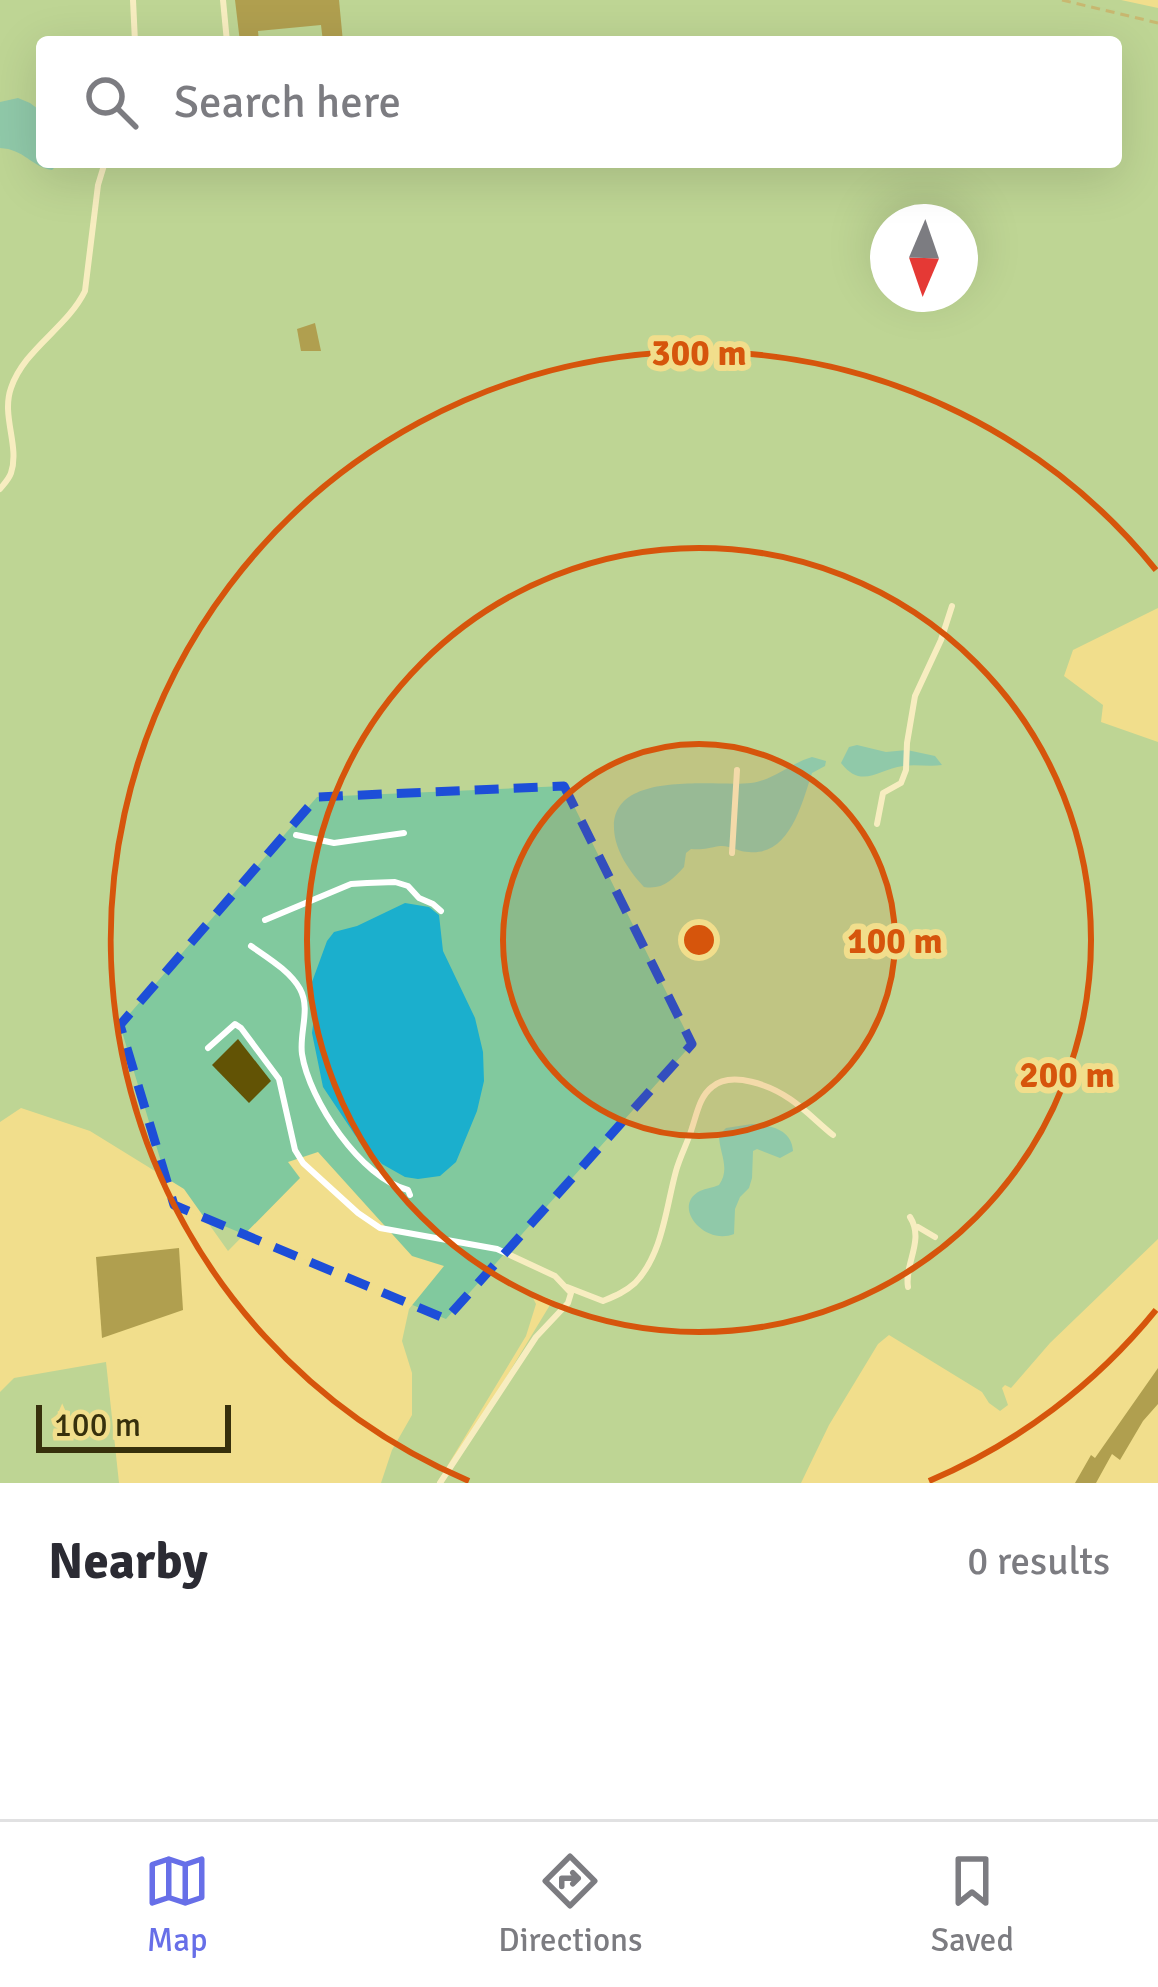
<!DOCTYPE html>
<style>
:root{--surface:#fff;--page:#f2f2f3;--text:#2b2b33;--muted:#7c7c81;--line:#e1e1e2;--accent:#676fe8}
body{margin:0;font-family:Signika,sans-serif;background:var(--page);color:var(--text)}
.compass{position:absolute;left:870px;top:204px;width:108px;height:108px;border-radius:50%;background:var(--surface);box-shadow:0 12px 48px #0002;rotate:182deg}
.scale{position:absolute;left:36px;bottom:30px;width:195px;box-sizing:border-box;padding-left:12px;border:6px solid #37300c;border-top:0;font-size:33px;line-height:42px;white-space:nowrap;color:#37300c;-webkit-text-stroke:9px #f1de8c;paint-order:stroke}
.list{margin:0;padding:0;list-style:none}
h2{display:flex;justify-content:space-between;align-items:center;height:156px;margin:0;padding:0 48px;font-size:51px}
h2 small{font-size:39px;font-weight:400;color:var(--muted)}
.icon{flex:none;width:66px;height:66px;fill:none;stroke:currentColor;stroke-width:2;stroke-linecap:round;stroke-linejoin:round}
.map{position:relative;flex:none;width:1158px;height:1483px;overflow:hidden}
.search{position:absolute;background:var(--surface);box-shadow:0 12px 48px #0002;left:36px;right:36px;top:36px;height:132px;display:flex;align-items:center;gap:30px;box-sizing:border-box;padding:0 42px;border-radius:12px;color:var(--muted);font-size:45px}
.sheet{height:336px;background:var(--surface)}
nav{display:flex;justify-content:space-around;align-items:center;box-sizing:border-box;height:168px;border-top:3px solid var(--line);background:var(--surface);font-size:33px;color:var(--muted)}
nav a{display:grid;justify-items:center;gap:6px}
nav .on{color:var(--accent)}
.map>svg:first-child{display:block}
.green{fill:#81c99e;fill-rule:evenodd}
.water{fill:#1bafcd}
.building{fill:#625305}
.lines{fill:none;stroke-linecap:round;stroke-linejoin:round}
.path{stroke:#988a4e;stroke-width:3;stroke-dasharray:9 6;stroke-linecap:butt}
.lane{stroke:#fff;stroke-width:6}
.marked{fill:none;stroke:#1d4ed8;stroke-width:9;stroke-dasharray:24 15;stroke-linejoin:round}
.ring{fill:none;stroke:#d6550c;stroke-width:6}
.centre{fill:#d6550c;stroke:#f1de8c;stroke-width:6}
.ring-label{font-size:36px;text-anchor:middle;font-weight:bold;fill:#d6550c;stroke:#f1de8c;stroke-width:12;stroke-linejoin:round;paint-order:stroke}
</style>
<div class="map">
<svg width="1158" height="1483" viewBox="0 0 1158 1483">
<rect width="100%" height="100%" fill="#f1de8c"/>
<g class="green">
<path d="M0,0H1121L1158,8V608L1073,650L1064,676L1103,705L1101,722L1158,742V1239L1050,1343L1011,1388L1005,1385L1002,1388L1008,1405L1000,1411L989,1403L982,1392L889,1335L878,1344L829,1425L801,1483H442L553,1300L530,1292L536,1304L526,1336L437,1483H381L392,1450L412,1415V1373L402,1341L409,1309L444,1266L412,1256L318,1152L288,1162L300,1178L228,1251L184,1189L90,1131L21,1108L0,1122ZM42,42H1116V162H42ZM888,222H960V294H888Z"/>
<path d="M106,1362L119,1483H0V1392L14,1378Z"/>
</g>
<g class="water">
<path d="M18,98L30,103L42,112V162H60L52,170C32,167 24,149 0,148V102Z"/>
<path d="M857,745L886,752L907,750L935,756L942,765C929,767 916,764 903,766C878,769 862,790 841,763L849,747Z"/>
<path d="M812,757L826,761L825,766L812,773C802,803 790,856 749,852C739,852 730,845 720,846C708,848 703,850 691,849L686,853L684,867C672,880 663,890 644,887C630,872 615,851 614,829C611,769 716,787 751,783C774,780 791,763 812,757Z"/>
<path d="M405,903L429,907L439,915L443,951L475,1018L483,1052L484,1081L477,1111L456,1162L440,1176L418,1179L405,1177L382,1164L355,1135L323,1087L312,1033L315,1010L312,982L327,941L334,932L357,926Z"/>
<path d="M752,1124C770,1125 792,1129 793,1151L780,1158L757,1149L753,1151L752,1178L749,1188L740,1197L735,1209L734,1234C704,1246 671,1206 700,1191C706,1188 713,1188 719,1185C731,1168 719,1153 719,1135L726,1128Z"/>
</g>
<g class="building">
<path d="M235,0H339L343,42H323L321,25L258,31L259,42H240Z"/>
<path d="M315,323L321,351H301L297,329Z"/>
<path d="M238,1039L271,1081L249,1103L212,1065Z"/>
<path d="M179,1248L183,1310L102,1338L96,1257Z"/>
<path d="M1158,1368V1404L1143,1421L1120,1460L1112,1454L1096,1483H1075L1091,1455L1095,1458Z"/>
</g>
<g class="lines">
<path class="path" d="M1062,0L1158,23"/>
<g class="lane">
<path d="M133,0L135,42"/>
<path d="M223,0L227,42"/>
<path d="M0,489C4,484 9,479 11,473C20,446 1,416 11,388C24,349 67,328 85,291L98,185L105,162"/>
<path d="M877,824L883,793L901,783L906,770L907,743L915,696L941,640L952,606"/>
<path d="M296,835L334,843L404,833"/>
<path d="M732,853L737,770"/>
<path d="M265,920L351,884L367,883L395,882L408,886L419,898L433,904L441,911"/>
<path d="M251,946C268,958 290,971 300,989C311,1009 299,1033 302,1054C309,1100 361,1178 408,1190L410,1195"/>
<path d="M208,1048L235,1024L241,1028L279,1079L295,1150L303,1163L358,1213L380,1228L497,1249L555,1276L571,1293L568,1303L536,1337L440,1483"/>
<path d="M918,1227L935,1237"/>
<path d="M567,1287L603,1301C615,1296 625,1292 635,1283C663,1254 666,1207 676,1171C680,1156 688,1142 692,1128C697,1113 700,1096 712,1087C732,1070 771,1086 790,1099C805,1109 818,1123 833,1135"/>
<path d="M908,1287C904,1264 925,1240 910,1217"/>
</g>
</g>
<path d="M0 0H1158V1483H0ZM564,786L692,1044L446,1319L174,1205L120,1025L317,797Z" fill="#f1de8c" fill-opacity=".55" fill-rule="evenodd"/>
<path class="marked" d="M564,786L692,1044L446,1319L174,1205L120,1025L317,797Z"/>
<circle cx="699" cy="940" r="196" fill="#d6550c" fill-opacity=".12"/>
<g class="ring">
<circle cx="699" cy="940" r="196"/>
<circle cx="699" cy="940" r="392"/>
<path d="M1156 1310A588 588 0 0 1 929 1481M469 1481A588 588 0 1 1 1156 570"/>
</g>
<circle cx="699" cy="940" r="18" class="centre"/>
<g class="ring-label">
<text x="699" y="365">300 m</text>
<text x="895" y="953">100 m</text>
<text x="1067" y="1087">200 m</text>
</g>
</svg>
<svg class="compass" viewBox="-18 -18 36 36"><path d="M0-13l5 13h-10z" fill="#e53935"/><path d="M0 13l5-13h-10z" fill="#7c7c81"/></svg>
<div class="scale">100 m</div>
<div class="search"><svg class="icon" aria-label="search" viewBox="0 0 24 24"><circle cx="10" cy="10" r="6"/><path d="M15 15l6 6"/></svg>Search here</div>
</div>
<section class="sheet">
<h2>Nearby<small>0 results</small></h2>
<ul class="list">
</ul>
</section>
<nav>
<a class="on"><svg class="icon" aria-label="map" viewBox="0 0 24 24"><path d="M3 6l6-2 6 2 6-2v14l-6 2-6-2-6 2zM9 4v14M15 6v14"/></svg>Map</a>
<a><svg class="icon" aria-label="directions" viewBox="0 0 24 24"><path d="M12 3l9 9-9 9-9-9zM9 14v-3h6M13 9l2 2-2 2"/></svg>Directions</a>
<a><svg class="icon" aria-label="saved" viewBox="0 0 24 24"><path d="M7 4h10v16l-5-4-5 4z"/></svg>Saved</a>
</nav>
